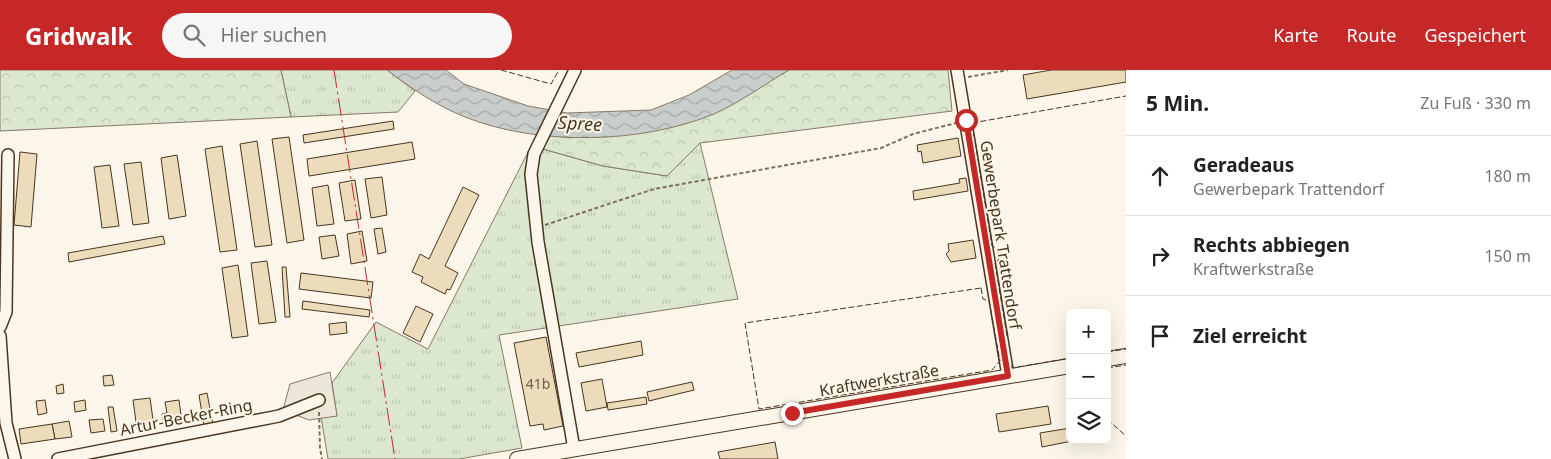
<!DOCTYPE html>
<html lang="de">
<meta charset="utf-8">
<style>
:root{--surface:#fff;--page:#f6f6f6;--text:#222;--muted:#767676;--line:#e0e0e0;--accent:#c62828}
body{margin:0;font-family:"Noto Sans",sans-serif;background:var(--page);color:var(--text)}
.controls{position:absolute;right:15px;bottom:15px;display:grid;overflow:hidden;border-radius:8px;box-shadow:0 5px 20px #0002}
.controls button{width:45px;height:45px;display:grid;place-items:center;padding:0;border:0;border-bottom:1px solid var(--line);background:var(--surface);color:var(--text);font:25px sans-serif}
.stop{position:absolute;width:15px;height:15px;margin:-11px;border:4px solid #c62828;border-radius:50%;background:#fff}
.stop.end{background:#c62828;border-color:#fff;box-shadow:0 1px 5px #0008}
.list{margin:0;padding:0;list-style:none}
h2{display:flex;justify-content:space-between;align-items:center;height:65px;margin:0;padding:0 20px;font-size:21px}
h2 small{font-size:16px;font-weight:400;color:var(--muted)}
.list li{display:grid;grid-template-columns:32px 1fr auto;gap:15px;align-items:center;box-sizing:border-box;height:80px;padding:0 20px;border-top:1px solid var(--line)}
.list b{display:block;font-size:19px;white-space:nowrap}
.list p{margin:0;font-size:16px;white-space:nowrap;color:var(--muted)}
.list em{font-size:16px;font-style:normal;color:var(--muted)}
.icon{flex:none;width:28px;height:28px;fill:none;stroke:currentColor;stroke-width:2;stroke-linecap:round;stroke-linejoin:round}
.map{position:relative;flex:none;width:1126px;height:389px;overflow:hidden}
header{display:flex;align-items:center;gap:30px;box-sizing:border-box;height:70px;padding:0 25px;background:var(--accent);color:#fff}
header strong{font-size:24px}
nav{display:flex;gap:28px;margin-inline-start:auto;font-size:18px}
.search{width:350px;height:45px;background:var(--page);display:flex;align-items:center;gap:12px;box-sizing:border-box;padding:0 18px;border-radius:28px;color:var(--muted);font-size:19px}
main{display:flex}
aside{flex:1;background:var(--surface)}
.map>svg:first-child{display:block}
.grass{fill:url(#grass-tufts);stroke:#887966}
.forest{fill:url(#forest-crowns);stroke:#887966}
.parking{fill:#ede7d9;stroke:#887966}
.water{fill:url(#water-waves);stroke:#887966}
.building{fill:#ecdcbc;stroke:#4a3520}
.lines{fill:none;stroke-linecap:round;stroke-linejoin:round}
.minor-casing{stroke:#4a3520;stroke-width:14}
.major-casing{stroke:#4a3520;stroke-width:16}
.path{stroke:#7f6f5c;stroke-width:2;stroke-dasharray:4 2.5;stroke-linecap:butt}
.minor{stroke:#fbf6e9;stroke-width:11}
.major{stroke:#fbf6e9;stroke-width:14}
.fence{stroke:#4a3520;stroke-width:1;stroke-dasharray:6 2.5;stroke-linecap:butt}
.power{stroke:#c62828;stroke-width:1;stroke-dasharray:18 4 2.5 4;stroke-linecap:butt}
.route{stroke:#c62828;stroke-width:6}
.labels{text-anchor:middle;stroke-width:4;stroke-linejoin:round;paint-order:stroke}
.number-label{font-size:14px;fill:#725f47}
.street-label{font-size:16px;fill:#4a3520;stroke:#fbf6e9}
.water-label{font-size:18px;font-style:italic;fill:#4a3520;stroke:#fbf6e9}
</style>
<header>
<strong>Gridwalk</strong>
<div class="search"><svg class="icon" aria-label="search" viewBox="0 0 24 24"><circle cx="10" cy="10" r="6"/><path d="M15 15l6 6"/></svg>Hier suchen</div>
<nav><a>Karte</a><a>Route</a><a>Gespeichert</a></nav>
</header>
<main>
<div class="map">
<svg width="1126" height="389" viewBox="0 0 1126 389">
<defs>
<pattern id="grass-tufts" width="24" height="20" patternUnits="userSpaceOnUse" patternTransform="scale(1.25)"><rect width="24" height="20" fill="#dce7d0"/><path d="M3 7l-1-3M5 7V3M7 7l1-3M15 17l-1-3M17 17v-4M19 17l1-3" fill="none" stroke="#bec7b2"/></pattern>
<pattern id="forest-crowns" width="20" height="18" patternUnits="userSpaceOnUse" patternTransform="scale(1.25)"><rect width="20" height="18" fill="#dce7d0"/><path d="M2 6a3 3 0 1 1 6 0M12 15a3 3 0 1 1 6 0" fill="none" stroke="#bec7b2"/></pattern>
<pattern id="water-waves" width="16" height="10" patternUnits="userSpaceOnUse" patternTransform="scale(1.25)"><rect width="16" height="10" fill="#c9cecd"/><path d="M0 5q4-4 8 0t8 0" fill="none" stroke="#a5a8a6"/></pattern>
</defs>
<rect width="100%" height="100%" fill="#fbf6e9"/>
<g class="grass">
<path d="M281,0H387L415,21L398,42L291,47Z"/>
<path d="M700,73L738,229L499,265L522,378L459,389H328L321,347L337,346L332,313L376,252L428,279L529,80L543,79L603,96L667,106Z"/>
</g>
<g class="forest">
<path d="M0,0H281L291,47L0,61Z"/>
<path d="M789,0H948L952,41L700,73L667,106L603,96L543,79L549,65L570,68L758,17Z"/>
</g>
<path class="parking" d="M330,302L337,346L309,350L283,340L290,314Z"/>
<path class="water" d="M387,0H446L464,14L528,36L567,43L651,40L689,25L732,0H789C765,14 739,33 714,44C641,74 538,76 465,47C437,36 411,18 387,0Z"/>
<g class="building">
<path d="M1051,0H1126V12L1027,29L1023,5Z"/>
<path d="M393,51L394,59L304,73L303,65Z"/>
<path d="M289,67L304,170L287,173L272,69Z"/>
<path d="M958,68L961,86L923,93L921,81L918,82L917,75Z"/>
<path d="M257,71L272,175L255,177L240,74Z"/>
<path d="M412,72L415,89L309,106L307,89Z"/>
<path d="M222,76L237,180L220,182L205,79Z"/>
<path d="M20,82L37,84L31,157L14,155Z"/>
<path d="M177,85L186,146L169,149L161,88Z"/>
<path d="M141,92L149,153L133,155L124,94Z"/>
<path d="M110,95L119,156L102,158L94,97Z"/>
<path d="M382,107L387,145L371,148L365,109Z"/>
<path d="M966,108L968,121L914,130L913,121L960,113L959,109Z"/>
<path d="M355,110L361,149L345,151L339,113Z"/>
<path d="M328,115L334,154L317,156L312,118Z"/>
<path d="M463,117L479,125L445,196L458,203L450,220L447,219L445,224L421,212L423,207L412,202L420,184L429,189Z"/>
<path d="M382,158L386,182L378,184L374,159Z"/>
<path d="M362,161L367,191L351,194L347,164Z"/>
<path d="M335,165L339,186L322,189L319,167Z"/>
<path d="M163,166L165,174L69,192L68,183Z"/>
<path d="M973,170L976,188L951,192L946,184L949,181L948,174Z"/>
<path d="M267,191L276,252L259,254L251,193Z"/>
<path d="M238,195L248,266L232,268L222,198Z"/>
<path d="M282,197H286L290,247H285Z"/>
<path d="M301,203L373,212L371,228L299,219Z"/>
<path d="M303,231L370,240L369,247L302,239Z"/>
<path d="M416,236L433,244L420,272L403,263Z"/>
<path d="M346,252L347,263L330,265L329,254Z"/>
<path d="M546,267L563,356L544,360L543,354L530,356L514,273Z"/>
<path d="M641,271L643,285L579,297L576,283Z"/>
<path d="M112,305L114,315L104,316L103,306Z"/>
<path d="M602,309L607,337L586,341L581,313Z"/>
<path d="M692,312L694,320L649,331L647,322Z"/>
<path d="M63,314L64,323L57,324L56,316Z"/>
<path d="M207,323L213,354L204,356L199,325Z"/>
<path d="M646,327L647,334L608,340L607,333Z"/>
<path d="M150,328L154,357L137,359L133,330Z"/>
<path d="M45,330L47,343L38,345L36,331Z"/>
<path d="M85,330L86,340L75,342L74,332Z"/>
<path d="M179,330L182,352L164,355L162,344L167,343L165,332Z"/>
<path d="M1048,336L1051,354L999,362L996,344Z"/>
<path d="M108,337H113L117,361L111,362Z"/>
<path d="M103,349L105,361L91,363L89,350Z"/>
<path d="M69,351L72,367L55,369L52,354Z"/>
<path d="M52,354L55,369L21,374L19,359Z"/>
<path d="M1070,358V370L1072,371L1042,377L1040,363Z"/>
<path d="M775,372L778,389H720L718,382Z"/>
</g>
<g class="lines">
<defs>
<g id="minor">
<path d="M957,0L1008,306"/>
<path d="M0,257L6,242L8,85"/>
<path d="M0,266L6,353L15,389"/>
<path d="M574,379L538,172L531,104L534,84L575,0"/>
<path d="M58,389L279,346L319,330"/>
</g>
<g id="major">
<path d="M1107,289L1126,286"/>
<path d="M517,389L1070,296"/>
</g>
</defs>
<use href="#minor" class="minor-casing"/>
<use href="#major" class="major-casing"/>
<g class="path">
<path d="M968,7L1008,0"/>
<path d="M545,155L654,119L881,78L913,64L956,53"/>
<path d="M319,342L320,378L322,389"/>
</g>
<use href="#minor" class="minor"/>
<use href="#major" class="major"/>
<g class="fence">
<path d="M501,0L551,14L559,0"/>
<path d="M981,218L983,229L989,231L1000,291L992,300L759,339L745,253Z"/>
<path d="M1007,266L995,193L999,189L998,179L992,176L972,53L1126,26"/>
<path d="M1107,282L1126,279"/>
<path d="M1012,295V298L1070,288"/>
<path d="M1107,298L1126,295"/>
<path d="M1070,304L1067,305L1070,320"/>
<path d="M1107,349L1126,366"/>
</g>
<path class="power" d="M334,0L395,389"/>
</g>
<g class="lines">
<path class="route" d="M792,343L1008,306L966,50"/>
</g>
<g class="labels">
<g class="number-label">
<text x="538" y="319">41b</text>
</g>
<g class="street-label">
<text transform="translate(1001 165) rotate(81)" y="6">Gewerbepark Trattendorf</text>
<text transform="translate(879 310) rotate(-10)" y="6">Kraftwerkstraße</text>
<text transform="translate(186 347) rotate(-11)" y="6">Artur-Becker-Ring</text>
</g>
<g class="water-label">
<text transform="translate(580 54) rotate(3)" y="6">Spree</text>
</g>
</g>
</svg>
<div class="controls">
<button>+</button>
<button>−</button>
<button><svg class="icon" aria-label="layers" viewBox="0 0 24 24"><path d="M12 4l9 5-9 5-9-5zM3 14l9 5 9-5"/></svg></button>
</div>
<div class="stop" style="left:966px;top:50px"></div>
<div class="stop end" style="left:792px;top:343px"></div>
</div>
<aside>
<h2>5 Min.<small>Zu Fuß · 330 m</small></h2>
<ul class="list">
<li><svg class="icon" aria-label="ahead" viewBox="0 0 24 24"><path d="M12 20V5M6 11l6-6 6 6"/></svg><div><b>Geradeaus</b><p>Gewerbepark Trattendorf</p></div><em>180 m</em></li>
<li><svg class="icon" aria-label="right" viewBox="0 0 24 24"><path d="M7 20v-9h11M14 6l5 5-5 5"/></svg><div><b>Rechts abbiegen</b><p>Kraftwerkstraße</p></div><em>150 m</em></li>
<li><svg class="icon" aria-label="arrive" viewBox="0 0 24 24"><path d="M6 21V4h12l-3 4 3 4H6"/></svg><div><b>Ziel erreicht</b></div></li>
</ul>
</aside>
</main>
